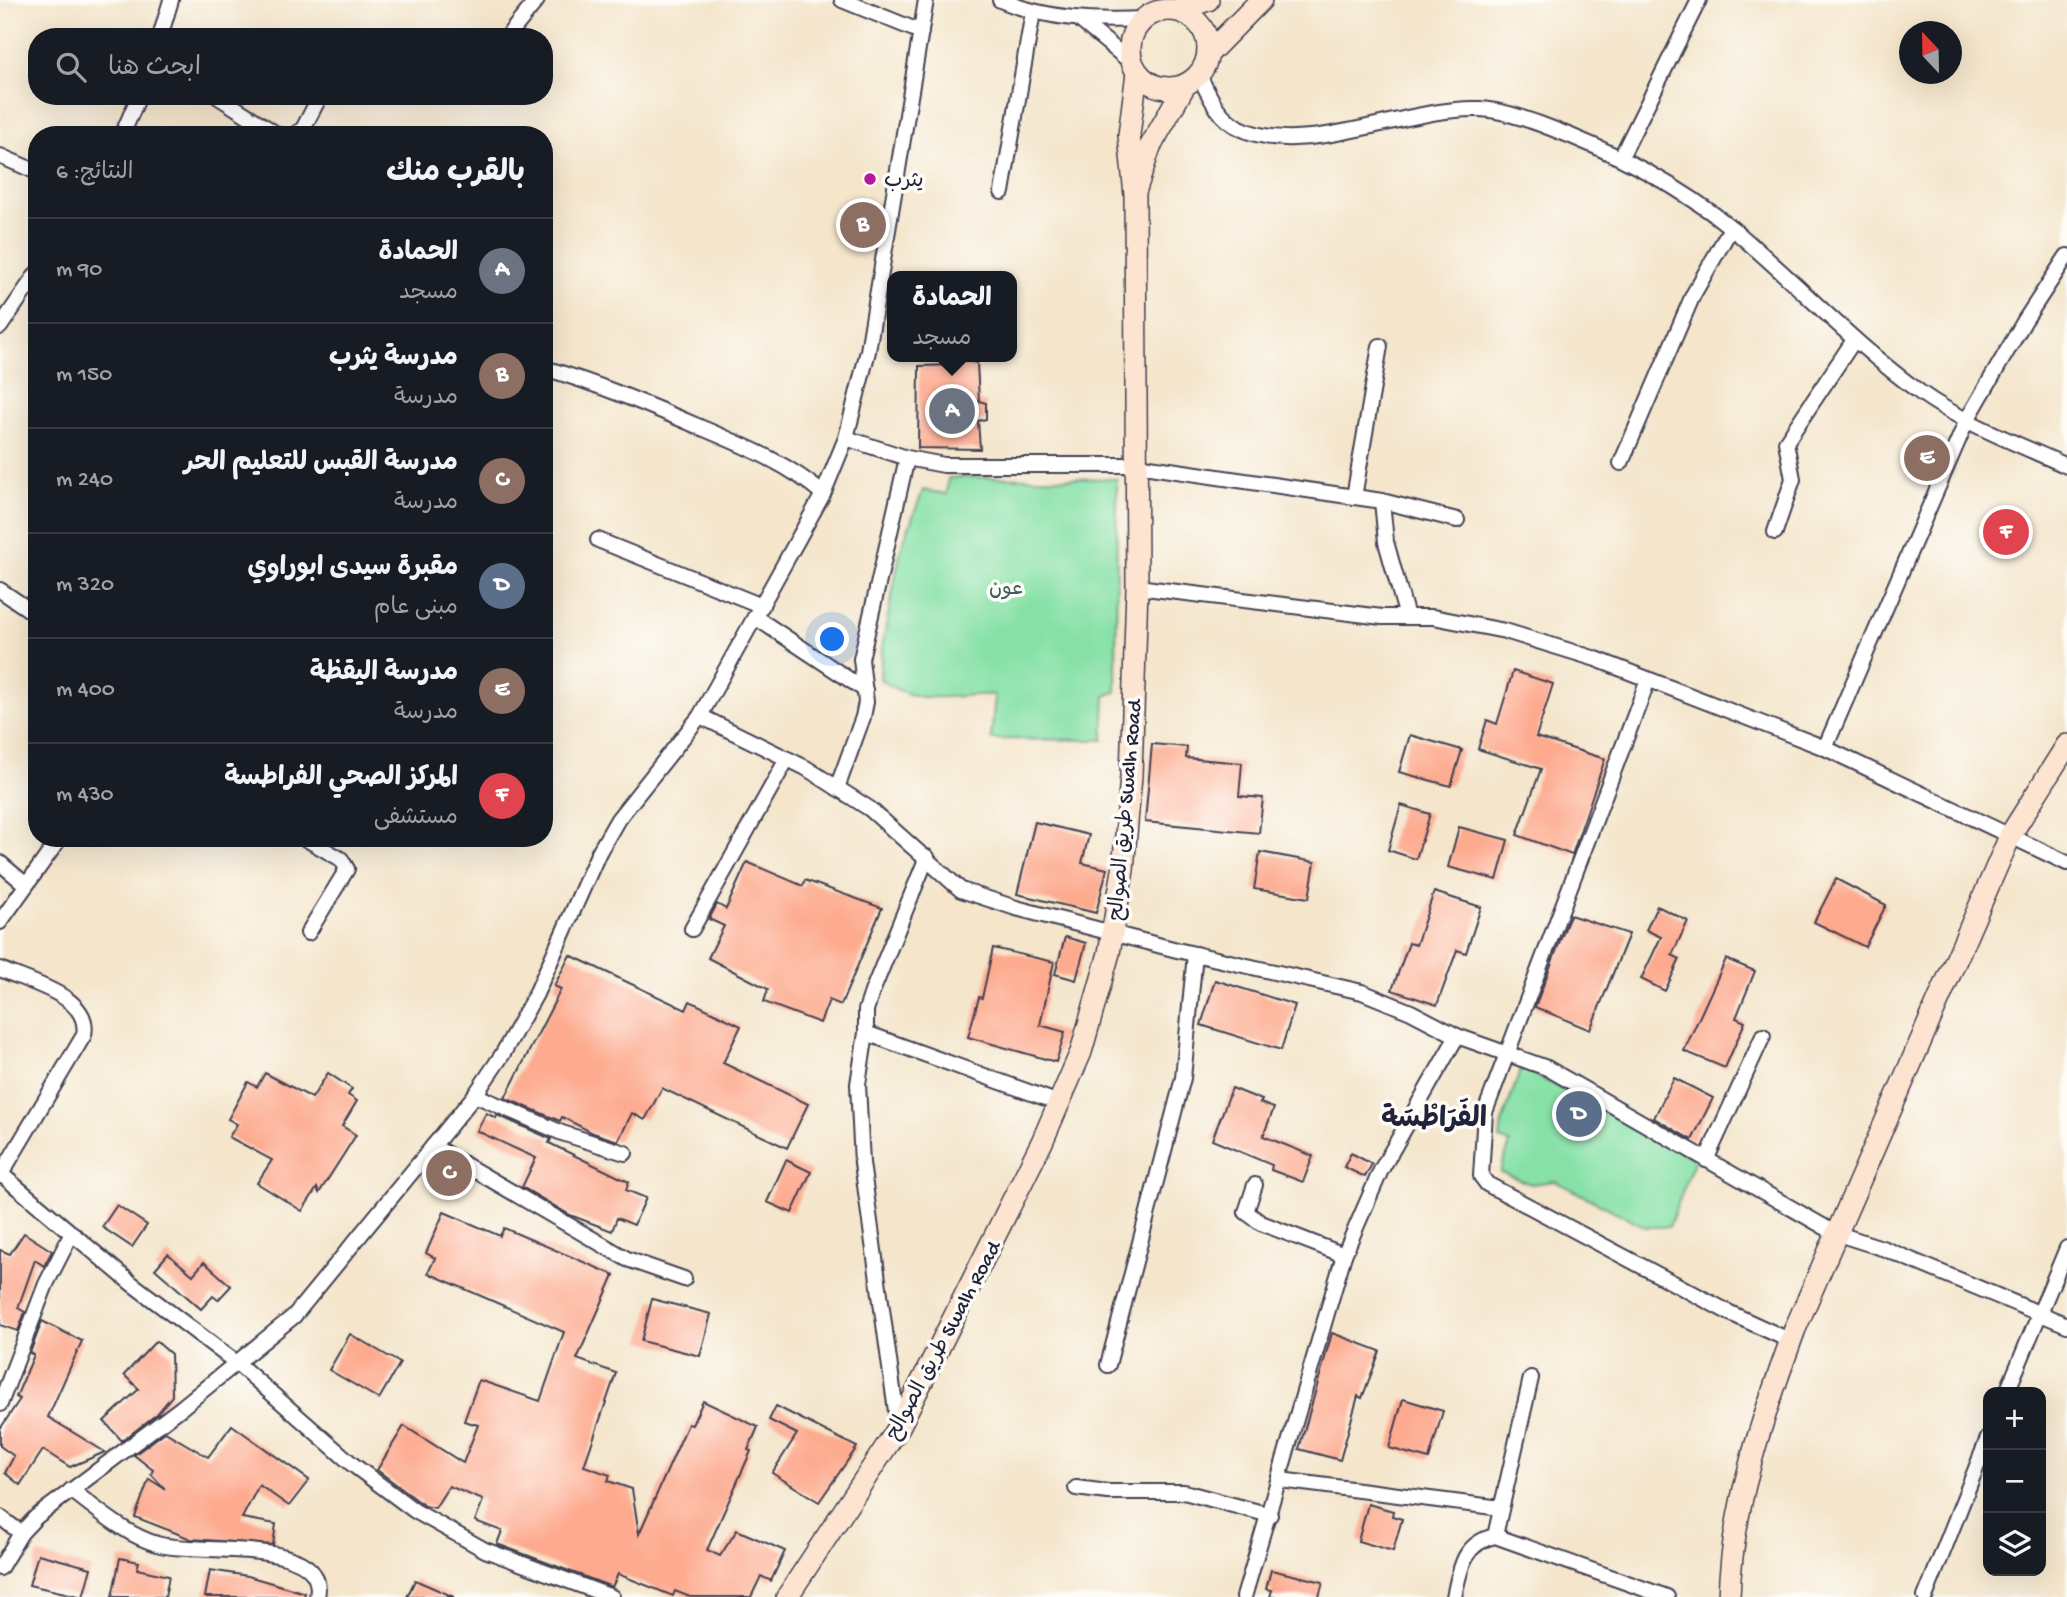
<!DOCTYPE html>
<html lang="ar">
<meta charset="utf-8">
<style>
:root{--surface:#171b24;--page:#20242c;--text:#f1f3f6;--muted:#9ea1a6;--line:#363941;--accent:#0b8043}
body{margin:0;font-family:"Gochi Hand","Playpen Sans Arabic",sans-serif;background:var(--page);color:var(--text);direction:rtl}
.controls{position:absolute;right:21px;bottom:21px;display:grid;overflow:hidden;border-radius:14px;box-shadow:0 7px 28px #0002}
.controls button{width:63px;height:63px;display:grid;place-items:center;padding:0;border:0;border-bottom:2px solid var(--line);background:var(--surface);color:var(--text);font:35px sans-serif}
.compass{position:absolute;left:1899px;top:21px;width:63px;height:63px;border-radius:50%;background:var(--surface);box-shadow:0 7px 28px #0002;rotate:338deg}
.you{position:absolute;left:833px;top:640px;width:24px;height:24px;margin:-18px;border:5px solid #fff;border-radius:50%;background:#1a73e8;box-shadow:0 0 0 10px #1a73e833}
.badge{display:grid;place-items:center;width:46px;height:46px;border-radius:50%;background:var(--accent);color:#fff;font-size:23px;font-weight:700}
.pin{position:absolute;translate:-50% -50%;border:4px solid #fff;box-shadow:0 2px 7px #0006}
.popup{position:absolute;left:887px;top:271px;width:130px;height:91px;box-sizing:border-box;display:grid;place-content:center;border-radius:14px;background:var(--surface);filter:drop-shadow(0 2px 5px #0005);font-size:23px;white-space:nowrap;color:var(--muted)}
.popup b{font-size:26px;color:var(--text)}
.popup::after{content:'';position:absolute;left:50%;top:100%;margin-left:-14px;border:14px solid transparent;border-top-color:var(--surface)}
.list{margin:0;padding:0;list-style:none}
h2{display:flex;justify-content:space-between;align-items:center;height:91px;margin:0;padding:0 28px;font-size:30px}
h2 small{font-size:23px;font-weight:400;color:var(--muted)}
.list li{display:grid;grid-template-columns:46px 1fr auto;gap:21px;align-items:center;box-sizing:border-box;height:105px;padding:0 28px;border-top:2px solid var(--line)}
.list b{display:block;font-size:26px;white-space:nowrap}
.list p{margin:0;font-size:23px;white-space:nowrap;color:var(--muted)}
.list em{font-size:23px;font-style:normal;color:var(--muted)}
.icon{flex:none;width:38px;height:38px;fill:none;stroke:currentColor;stroke-width:2;stroke-linecap:round;stroke-linejoin:round}
.map{position:relative;flex:none;width:2067px;height:1597px;overflow:hidden;direction:ltr}
.search{position:absolute;background:var(--surface);box-shadow:0 7px 28px #0002;left:28px;top:28px;width:525px;height:77px;display:flex;align-items:center;gap:18px;box-sizing:border-box;padding:0 24px;border-radius:28px;color:var(--muted);font-size:26px}
.panel{position:absolute;background:var(--surface);box-shadow:0 7px 28px #0002;left:28px;top:126px;width:525px;height:721px;border-radius:28px;direction:rtl}
.map>svg:first-child{display:block}
.green{fill:#87e1a7;stroke:#548271;stroke-width:2}
.building{fill:#fdaa8f}
.lines{fill:none;stroke-linecap:round;stroke-linejoin:round}
.street-casing{stroke:#423f51;stroke-width:18}
.secondary-casing{stroke:#423f51;stroke-width:24}
.street{stroke:#fff;stroke-width:14}
.secondary{stroke:#fde4d1;stroke-width:21}
.poi-dot{fill:#b5179e;stroke:#fdfcf7;stroke-width:2.5}
.labels{text-anchor:middle;stroke-width:7;stroke-linejoin:round;paint-order:stroke}
.poi-label{font-size:21px;fill:#22223b;stroke:#fdfcf7;text-anchor:start}
.park-label{font-size:21px;fill:#405b5b;stroke:#fdfcf7}
.street-label{font-size:21px;fill:#22223b;stroke:#fdfcf7}
.district-label{font-size:28px;font-weight:bold;fill:#22223b;stroke:#fdfcf7}
</style>
<div class="map">
<svg width="2067" height="1597" viewBox="0 0 2067 1597">
<rect width="100%" height="100%" fill="#fdfcf7"/>
<filter id="ink" filterUnits="userSpaceOnUse"><feTurbulence type="fractalNoise" baseFrequency=".0143" numOctaves="2"/><feDisplacementMap in="SourceGraphic" scale="14" xChannelSelector="R" yChannelSelector="G"/><feConvolveMatrix kernelMatrix="1 2 1 2 8 2 1 2 1" color-interpolation-filters="sRGB"/></filter>
<filter id="wash" filterUnits="userSpaceOnUse"><feTurbulence type="fractalNoise" baseFrequency=".00686" numOctaves="4" result="noise"/><feDisplacementMap in="SourceGraphic" scale="28" xChannelSelector="R" yChannelSelector="G"/><feGaussianBlur stdDeviation="1.57" result="paint"/><feColorMatrix in="noise" values="0 0 0 0 0 0 0 0 0 0 0 0 0 0 0 0 0 1.4 0 .05"/><feComposite in="paint" operator="in"/></filter>
<g filter="url(#wash)">
<rect width="100%" height="100%" fill="#f4e5cb"/>
<g class="green">
<path d="M963,477L1117,479L1116,692L1105,696L1103,740L991,739L995,695C950,693 919,709 880,679L882,648L901,548L923,490L947,494L948,478Z"/>
<path d="M1521,1068L1695,1159L1669,1227H1645L1555,1181L1531,1184L1500,1172L1510,1143L1500,1139L1502,1123Z"/>
</g>
<g id="blocks">
<g class="building">
<path d="M957,359L977,363L979,401L986,403V419L978,421L980,449L918,448L919,366L955,365Z"/>
<path d="M1513,671L1553,684L1536,737L1605,759L1572,855L1517,835L1541,769L1478,749L1487,720L1497,724Z"/>
<path d="M1410,735L1462,750L1451,786L1399,772Z"/>
<path d="M1152,744L1187,747L1186,758L1242,763L1239,796L1263,798L1259,833L1145,822Z"/>
<path d="M1401,805L1430,814L1416,859L1388,850Z"/>
<path d="M1035,822L1089,835L1082,863L1107,869L1096,913L1017,894Z"/>
<path d="M1459,827L1508,840L1497,880L1448,867Z"/>
<path d="M1260,852L1315,862L1309,898L1254,889Z"/>
<path d="M747,862L803,886L805,880L882,908L841,1005L829,1000L820,1023L764,1002L768,989L708,958L724,926L709,919L717,904L726,909Z"/>
<path d="M1836,879L1886,905L1865,947L1814,922Z"/>
<path d="M1434,892L1481,907L1466,953L1457,950L1437,1005L1392,990L1409,943L1416,945Z"/>
<path d="M1657,906L1688,921L1672,955L1680,959L1665,991L1641,979L1661,937L1646,930Z"/>
<path d="M1570,915L1629,934L1590,1030L1535,1007Z"/>
<path d="M1065,937L1086,943L1076,980L1055,974Z"/>
<path d="M993,948L1054,962L1040,1025L1065,1032L1056,1062L968,1037L979,997L982,998Z"/>
<path d="M570,955L686,1010L690,1001L741,1026L723,1063L808,1104L787,1148L662,1088L645,1120L632,1113L618,1141L593,1133L562,1117L560,1121L505,1098L561,989L554,986Z"/>
<path d="M1726,959L1755,971L1736,1018L1745,1022L1725,1068L1684,1051Z"/>
<path d="M1215,980L1295,1005L1281,1050L1201,1025Z"/>
<path d="M265,1073L312,1098L328,1073L352,1089L348,1095L357,1101L342,1126L356,1135L319,1193L317,1188L302,1211L257,1183L272,1160L229,1137L237,1124L228,1119L248,1082L257,1087Z"/>
<path d="M1674,1078L1713,1098L1692,1140L1654,1118Z"/>
<path d="M1232,1088L1262,1100L1260,1103L1274,1108L1263,1136L1313,1156L1303,1182L1271,1170L1272,1165L1212,1140Z"/>
<path d="M486,1113L496,1118L497,1115L551,1139L549,1143L629,1182L626,1190L646,1198L634,1225L617,1218L612,1231L570,1215L522,1187L536,1158L477,1131Z"/>
<path d="M1351,1153L1372,1164L1365,1177L1344,1167Z"/>
<path d="M786,1160L811,1172L792,1213L767,1202Z"/>
<path d="M117,1205L147,1225L132,1247L102,1227Z"/>
<path d="M444,1212L500,1236L504,1228L614,1275L577,1359L616,1373L584,1466L610,1475L608,1481L632,1489L639,1534L688,1424L692,1425L703,1401L758,1427L748,1450L751,1451L707,1550L720,1556L737,1530L785,1551L771,1581L761,1576L751,1597H690L675,1591L673,1596L618,1574L612,1587L497,1544L502,1531L475,1521L483,1500L449,1486L435,1508L425,1506L377,1470L404,1426L463,1463L478,1425L464,1421L479,1380L540,1401L564,1332L428,1273L435,1258L426,1253Z"/>
<path d="M24,1233L52,1251L44,1266L35,1260L18,1308L25,1312L18,1331L0,1325V1250L10,1254Z"/>
<path d="M168,1254L193,1275L204,1262L231,1286L218,1300L213,1296L201,1309L155,1269Z"/>
<path d="M652,1299L711,1314L700,1356L641,1341Z"/>
<path d="M42,1321L82,1341L48,1417L105,1452L70,1467L43,1450L20,1485L5,1473L14,1456L0,1446V1429L20,1399L16,1397L34,1355L30,1353Z"/>
<path d="M1332,1333L1380,1351L1362,1398L1358,1396L1340,1460L1299,1449Z"/>
<path d="M350,1334L400,1363L379,1399L329,1370Z"/>
<path d="M156,1341L171,1354L172,1396L157,1414L122,1441L104,1421L139,1389L124,1375Z"/>
<path d="M1403,1399L1443,1411L1429,1459L1389,1448Z"/>
<path d="M776,1406L857,1447L819,1502L772,1473L797,1434L769,1420Z"/>
<path d="M232,1425L309,1480L289,1506L259,1485L242,1518L276,1524L273,1545L191,1539L135,1517L149,1479L165,1489L151,1474L153,1470L134,1455L165,1432L208,1457Z"/>
<path d="M1368,1504L1393,1511L1392,1516L1402,1519L1393,1551L1358,1541Z"/>
<path d="M38,1554L91,1568L83,1597L29,1585Z"/>
<path d="M120,1558L139,1562L137,1569L169,1576L165,1597H112Z"/>
<path d="M210,1570L248,1576L305,1593L304,1597H205Z"/>
<path d="M1271,1570L1323,1582L1319,1597H1270L1272,1590L1266,1589Z"/>
<path d="M415,1580L454,1597H407Z"/>
</g>
</g>
</g>
<g filter="url(#ink)">
<use href="#blocks" fill-opacity="0" stroke="#423f51" stroke-width="2"/>
<g class="lines">
<defs>
<g id="street">
<path d="M842,0L921,32"/>
<path d="M1000,0C1048,20 1093,21 1144,19"/>
<path d="M1081,21L1132,63"/>
<path d="M511,32L537,0"/>
<path d="M160,37L171,0"/>
<path d="M1199,75C1209,95 1218,118 1240,128C1303,160 1409,106 1479,109C1500,110 1520,117 1540,124C1608,149 1677,183 1734,230C1797,283 1853,344 1921,393C1965,424 2018,444 2067,466"/>
<path d="M217,96L278,135"/>
<path d="M122,135L139,96"/>
<path d="M294,135L303,129L320,96"/>
<path d="M0,156L37,172"/>
<path d="M1621,157L1699,0"/>
<path d="M1002,192L1033,12"/>
<path d="M0,327L37,273"/>
<path d="M544,368C596,383 646,404 695,425C739,444 787,462 823,494"/>
<path d="M846,438L907,458L944,465H1136L1382,501L1457,520"/>
<path d="M1621,463L1693,295L1731,228"/>
<path d="M1354,497L1380,346"/>
<path d="M1382,501L1386,542L1407,617"/>
<path d="M1775,532L1793,479L1786,442L1854,340"/>
<path d="M598,540L762,606"/>
<path d="M1137,587L1382,617H1433L1505,631L1596,659L1825,748L2067,863"/>
<path d="M0,590L37,615"/>
<path d="M755,617L865,690"/>
<path d="M1648,680L1485,1112L1481,1176L1487,1184L1730,1313L1791,1341"/>
<path d="M700,716L806,768L870,809L961,890L1016,908L1177,950L1362,992L1411,1012L1457,1036L1547,1068L1835,1233L1885,1249L2067,1325"/>
<path d="M1825,748L1967,420L2025,320L2067,256"/>
<path d="M837,788L863,717L866,702L861,659L907,458"/>
<path d="M304,838L341,859L347,869L308,933"/>
<path d="M927,857L872,992L866,1010V1033L1059,1103"/>
<path d="M0,863L25,884"/>
<path d="M0,922L60,838"/>
<path d="M692,929L787,759"/>
<path d="M0,969C28,982 92,996 84,1035L0,1176"/>
<path d="M866,1033L858,1084L862,1163L898,1426"/>
<path d="M475,1095L562,1133L625,1153"/>
<path d="M433,1146L627,1259L684,1279"/>
<path d="M1706,1160L1763,1036"/>
<path d="M1,1174L131,1283L238,1364L352,1464L415,1511L485,1550L612,1597"/>
<path d="M1255,1185L1246,1212L1261,1223L1344,1255"/>
<path d="M1108,1365L1183,1078L1195,954"/>
<path d="M2007,1392L2067,1248"/>
<path d="M0,1404L46,1284L72,1233"/>
<path d="M1280,1480L1501,1508"/>
<path d="M1076,1488L1108,1492H1184L1270,1515"/>
<path d="M71,1490C97,1509 125,1535 157,1544C194,1556 330,1535 317,1597"/>
<path d="M0,1517L21,1533"/>
<path d="M1495,1536L1667,1597"/>
<path d="M0,1568L21,1533L36,1517L181,1408L294,1316L475,1095L502,1055L536,994L599,852L618,819L700,716L823,494L846,438L868,351L926,0"/>
<path d="M1244,1597L1344,1255L1381,1170L1457,1036"/>
<path d="M1454,1597C1460,1569 1463,1543 1495,1536L1531,1378"/>
<path d="M1925,1597L1988,1438"/>
</g>
<g id="secondary">
<circle cx="1169" cy="49" r="39"/>
<path d="M1177,10L1208,0"/>
<path d="M1208,54L1261,0"/>
<path d="M1136,189L1150,147L1185,85"/>
<path d="M787,1597L899,1427L1042,1142L1081,1052L1109,953L1123,870L1131,776L1137,587L1135,195L1129,135L1137,72"/>
<path d="M1729,1597C1732,1504 1763,1416 1795,1329L2011,834L2067,745"/>
</g>
</defs>
<use href="#street" class="street-casing"/>
<use href="#secondary" class="secondary-casing"/>
<use href="#street" class="street"/>
<use href="#secondary" class="secondary"/>
</g>
</g>
<circle class="poi-dot" cx="870" cy="179" r="7"/>
<g class="labels">
<g class="poi-label">
<text x="884" y="186">يثرب</text>
</g>
<g class="park-label">
<text x="1006" y="594">عون</text>
</g>
<g class="street-label">
<text transform="translate(1124 810) rotate(-85)" y="7">طريق الصوالح Swalh Road</text>
<text transform="translate(942 1340) rotate(-62)" y="7">طريق الصوالح Swalh Road</text>
</g>
<g class="district-label">
<text x="1434" y="1126">الفَرَاطْسَة</text>
</g>
</g>
</svg>
<div class="controls">
<button>+</button>
<button>−</button>
<button><svg class="icon" aria-label="layers" viewBox="0 0 24 24"><path d="M12 4l9 5-9 5-9-5zM3 14l9 5 9-5"/></svg></button>
</div>
<svg class="compass" viewBox="-18 -18 36 36"><path d="M0-13l5 13h-10z" fill="#e53935"/><path d="M0 13l5-13h-10z" fill="#9ea1a6"/></svg>
<div class="you"></div>
<div class="pin badge" style="left:952px;top:411px;background:#6b7280">A</div>
<div class="popup"><b>الحمادة</b>مسجد</div>
<div class="pin badge" style="left:863px;top:225px;background:#8d6e63">B</div>
<div class="pin badge" style="left:449px;top:1173px;background:#8d6e63">C</div>
<div class="pin badge" style="left:1579px;top:1114px;background:#5c6f8a">D</div>
<div class="pin badge" style="left:1927px;top:458px;background:#8d6e63">E</div>
<div class="pin badge" style="left:2006px;top:532px;background:#e0444e">F</div>
<div class="search"><svg class="icon" aria-label="search" viewBox="0 0 24 24"><circle cx="10" cy="10" r="6"/><path d="M15 15l6 6"/></svg>ابحث هنا</div>
<section class="panel">
<h2>بالقرب منك<small>النتائج: 6</small></h2>
<ul class="list">
<li><span class="badge" style="background:#6b7280">A</span><div><b>الحمادة</b><p>مسجد</p></div><em>90 m</em></li>
<li><span class="badge" style="background:#8d6e63">B</span><div><b>مدرسة يثرب</b><p>مدرسة</p></div><em>150 m</em></li>
<li><span class="badge" style="background:#8d6e63">C</span><div><b>مدرسة القبس للتعليم الحر</b><p>مدرسة</p></div><em>240 m</em></li>
<li><span class="badge" style="background:#5c6f8a">D</span><div><b>مقبرة سيدى ابوراوي</b><p>مبنى عام</p></div><em>320 m</em></li>
<li><span class="badge" style="background:#8d6e63">E</span><div><b>مدرسة اليقظة</b><p>مدرسة</p></div><em>400 m</em></li>
<li><span class="badge" style="background:#e0444e">F</span><div><b>المركز الصحي الفراطسة</b><p>مستشفى</p></div><em>430 m</em></li>
</ul>
</section>
</div>
